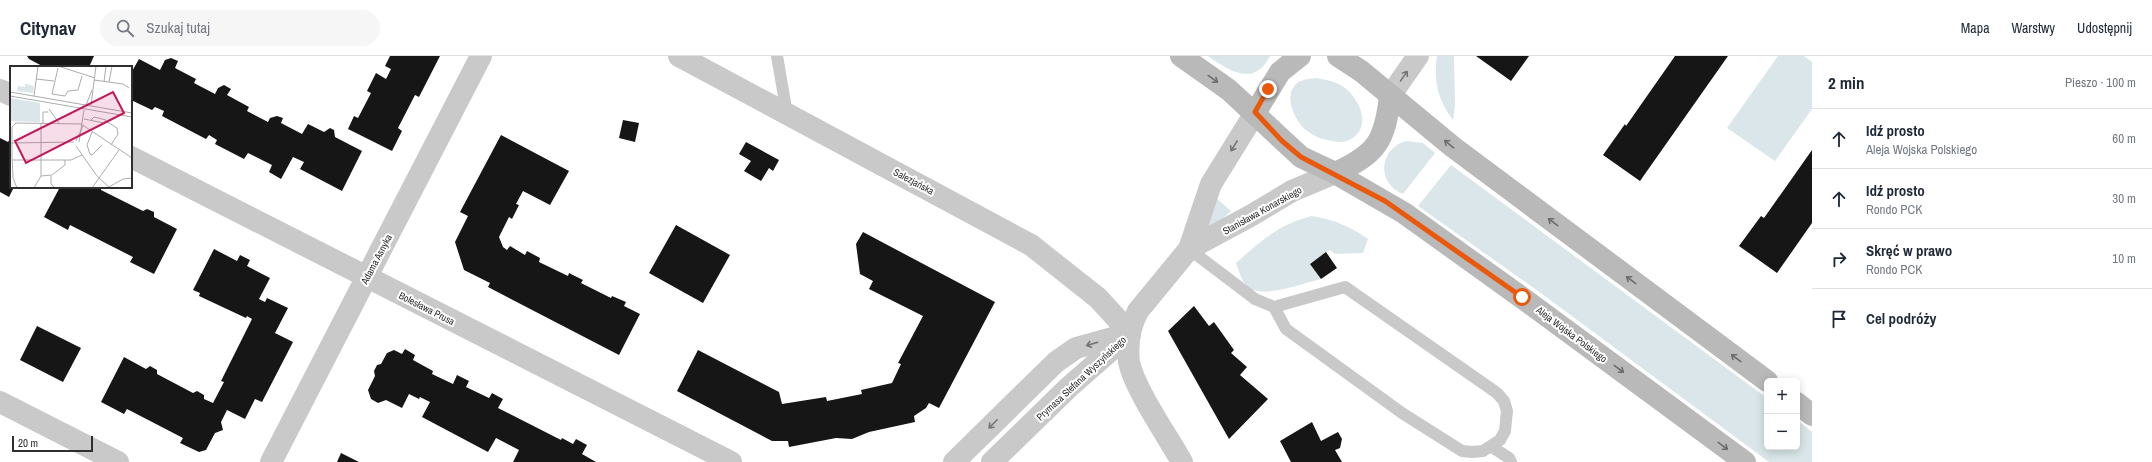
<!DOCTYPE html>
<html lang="pl">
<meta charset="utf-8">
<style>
:root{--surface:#fff;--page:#f6f6f7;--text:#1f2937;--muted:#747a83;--line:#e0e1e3}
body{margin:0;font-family:"Archivo Narrow",sans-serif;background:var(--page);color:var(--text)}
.controls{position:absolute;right:12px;bottom:12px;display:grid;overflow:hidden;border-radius:6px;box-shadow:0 2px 10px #0003}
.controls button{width:36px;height:36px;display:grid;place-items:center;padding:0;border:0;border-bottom:1px solid var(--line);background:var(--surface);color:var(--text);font:20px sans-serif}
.scale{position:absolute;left:12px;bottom:10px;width:81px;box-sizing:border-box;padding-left:4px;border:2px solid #2f2f2f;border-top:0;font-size:11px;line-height:14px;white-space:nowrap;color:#2f2f2f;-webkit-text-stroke:3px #fff;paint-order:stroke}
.stop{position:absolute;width:12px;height:12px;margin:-9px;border:3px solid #ea580c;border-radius:50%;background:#fff}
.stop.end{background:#ea580c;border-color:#fff;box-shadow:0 1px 4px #0008}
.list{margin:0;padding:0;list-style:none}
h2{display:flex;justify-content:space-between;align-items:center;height:52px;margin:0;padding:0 16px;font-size:17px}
h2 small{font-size:13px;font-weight:400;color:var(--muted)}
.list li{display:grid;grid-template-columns:26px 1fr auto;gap:12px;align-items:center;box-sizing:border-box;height:60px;padding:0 16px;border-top:1px solid var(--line)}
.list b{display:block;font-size:15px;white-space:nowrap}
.list p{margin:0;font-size:13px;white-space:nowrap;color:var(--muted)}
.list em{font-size:13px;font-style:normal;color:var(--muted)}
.icon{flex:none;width:22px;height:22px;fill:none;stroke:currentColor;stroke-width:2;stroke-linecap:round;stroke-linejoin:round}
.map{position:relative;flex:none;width:1812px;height:406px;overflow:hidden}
header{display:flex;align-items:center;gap:24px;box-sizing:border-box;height:56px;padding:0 20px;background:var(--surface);border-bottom:1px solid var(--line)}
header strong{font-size:19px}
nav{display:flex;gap:22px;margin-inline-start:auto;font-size:14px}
.search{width:280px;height:36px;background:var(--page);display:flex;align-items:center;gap:10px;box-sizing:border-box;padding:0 14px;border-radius:22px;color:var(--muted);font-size:15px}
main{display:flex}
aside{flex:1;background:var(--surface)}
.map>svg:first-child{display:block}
.green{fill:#dae6e9}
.building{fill:#161616}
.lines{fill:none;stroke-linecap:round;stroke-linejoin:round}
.lane{stroke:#c9c9c9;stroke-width:12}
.street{stroke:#c9c9c9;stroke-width:22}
.secondary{stroke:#b9b9b9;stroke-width:22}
.oneway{stroke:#747474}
.oneway2{stroke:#6d6d6d}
.route{stroke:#ea580c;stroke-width:5}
.labels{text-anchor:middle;stroke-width:4;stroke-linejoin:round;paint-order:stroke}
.street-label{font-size:10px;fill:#2f2f2f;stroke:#fff}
.inset-road{fill:none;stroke:#acacac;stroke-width:1}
.view{fill:#c2185b;fill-opacity:0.15;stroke:#c2185b;stroke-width:2}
.inset-edge{fill:none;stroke:#2f2f2f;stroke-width:2}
</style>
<header>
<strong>Citynav</strong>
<div class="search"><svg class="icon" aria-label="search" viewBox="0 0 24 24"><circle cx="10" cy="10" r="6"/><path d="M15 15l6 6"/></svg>Szukaj tutaj</div>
<nav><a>Mapa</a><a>Warstwy</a><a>Udostępnij</a></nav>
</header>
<main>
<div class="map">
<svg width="1812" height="406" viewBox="0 0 1812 406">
<rect width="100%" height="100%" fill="#fff"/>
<g class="green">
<path d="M1208,0H1270C1254,32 1228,14 1208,0Z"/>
<path d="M1437,0H1454L1455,48L1453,64C1438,45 1433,24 1437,0Z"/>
<path d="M1778,0H1804L1812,6V53L1775,105L1727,72Z"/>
<path d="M1316,22C1327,24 1336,25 1345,32C1359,43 1371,68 1354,81C1350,84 1345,86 1340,86C1328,85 1315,82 1306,74C1295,65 1283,40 1296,28C1302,23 1309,23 1316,22Z"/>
<path d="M1406,85L1423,87L1435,97L1403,138C1376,127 1379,93 1406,85Z"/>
<path d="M1451,109L1767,342V391H1797V364L1812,376V406H1769L1538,235L1418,150Z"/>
<path d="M1215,141L1231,155L1205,180Z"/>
<path d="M1312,160C1334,164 1350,170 1368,183L1363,197L1335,198L1330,194L1310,207L1321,223C1305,227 1266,241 1251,233C1243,229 1239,216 1236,207C1261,185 1279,168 1312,160Z"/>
</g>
<g class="building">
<path d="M27,0H94L89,11H44L29,3Z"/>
<path d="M390,0H440L419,41L415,39L398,72L402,75L392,95L348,73L354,60L358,62L371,37L367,35L376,17L386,23L391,13L385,10Z"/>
<path d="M1476,0H1529L1511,25Z"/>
<path d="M1675,0H1728L1640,125L1603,99L1625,68L1626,70Z"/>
<path d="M171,2L178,5L175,12L196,23L194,27L215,38L218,32L224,29L231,33L227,39L249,51L247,55L268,66L270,62L277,60L283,62L281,67L302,78L308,68L324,76L330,72L334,74L335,81L362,95L342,135L300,113L304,106L293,101L281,123L269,116L272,109L248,97L244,103L215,88L217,84L209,79L206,83L162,60L164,55L155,51L152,54L131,44V17L139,3L160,14L165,4Z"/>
<path d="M623,64L639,67L635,86L619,82Z"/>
<path d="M501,79L569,115L550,149L523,135L516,148L519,149L512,163L509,161L499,181L503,191L507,194L510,190L525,199L527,195L540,202L539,206L568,220L569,217L583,224L581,227L611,242L612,240L626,246L624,250L640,258L619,299L488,231L490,227L464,214L455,186L468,160L460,156Z"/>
<path d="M11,81V131H14L9,141L0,136V82L8,86Z"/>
<path d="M746,86L779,104L773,115L769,112L761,125L744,115L751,105L739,98Z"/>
<path d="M1812,94V167L1777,217L1739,190L1761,160L1764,162Z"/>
<path d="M60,131H101V134L143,155L147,153L154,156V161L177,173L154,218L130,206L133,201L70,169L68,174L44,161Z"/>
<path d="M676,169L730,199L703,247L649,217Z"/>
<path d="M863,176L995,246L939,352L929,347L926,352L914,360L915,366L869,376L852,383L836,382L789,391L788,385H772L677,335L698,294L779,336L782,348L826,341L827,345L862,338L861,334L892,327L901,308L898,307L923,260L869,233L873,225L860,218L856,188Z"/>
<path d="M214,193L237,205L240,199L250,204L247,210L270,222L259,243L265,246L267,242L288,252L275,277L293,286L262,346L255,343L245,363L227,354L221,366L223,374L215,377L206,394L199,396L180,387L183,382L127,353L124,358L101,346L124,301L146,313L150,310L157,314V318L193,337L197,335L204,339V343L213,347L224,326L221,325L252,263L247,260L246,262L199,240L200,237L193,234Z"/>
<path d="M1326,196L1337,212L1321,223L1310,208Z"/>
<path d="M1194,250L1209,270L1214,266L1234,294L1231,297L1247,311L1240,319L1268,343L1229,383L1168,275Z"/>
<path d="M37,270L81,292L63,326L20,304Z"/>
<path d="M405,293L415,299L413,304L433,315L432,318L453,328L457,319L469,325L466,331L489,342L492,337L503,343L498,352L561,384L562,382L573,388L576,383L587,389L582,398L596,406H513L519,394L496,382L488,396L422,361L430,346L420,341L419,343L409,338L402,352L386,344L378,347L371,343L368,334L375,320L374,315L377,309L381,308L387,297L394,294L402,298Z"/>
<path d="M1312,366L1321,385L1338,376L1342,383L1340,392L1335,394L1342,406H1291L1280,385Z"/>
<path d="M341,397L359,406H337Z"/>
</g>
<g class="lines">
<g class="lane">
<path d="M777,0L787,58"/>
<path d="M1189,193L1255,243L1274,251L1286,273L1402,357L1462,395L1472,396L1483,395L1500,384L1505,375L1507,355L1504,345L1497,337L1345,231L1274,251"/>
<path d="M1492,391L1509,402L1511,406"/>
</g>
<g class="street">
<path d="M679,0L1031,189L1098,242L1130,277"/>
<path d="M0,34L11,39"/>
<path d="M1390,40L1418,0"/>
<path d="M131,101L731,406"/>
<path d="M1189,193L1211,128L1255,57"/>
<path d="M0,346L118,406"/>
<path d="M271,406L481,0"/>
<path d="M954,406L1056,306L1076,292L1130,277"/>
<path d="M992,406L1069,331L1126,281"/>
<path d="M1182,406C1168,381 1134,332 1129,306C1127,289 1130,270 1138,255L1189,193L1252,159L1292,135L1335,117"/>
</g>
<g class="secondary">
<path d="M1181,0L1229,34L1301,101L1335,117L1404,157L1521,241L1745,406"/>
<path d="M1338,0L1361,15L1453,91L1767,325"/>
<path d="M1255,57L1280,16L1300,0"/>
<path d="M1335,117C1377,98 1385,85 1390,40"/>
<path d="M1797,347L1812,359"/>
</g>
</g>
<defs><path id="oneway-shaft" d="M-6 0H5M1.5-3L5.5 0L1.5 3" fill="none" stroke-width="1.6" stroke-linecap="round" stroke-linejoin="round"/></defs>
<g class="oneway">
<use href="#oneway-shaft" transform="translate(1404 20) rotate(-55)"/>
<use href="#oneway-shaft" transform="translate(1234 90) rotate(122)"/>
<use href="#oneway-shaft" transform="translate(1092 288) rotate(164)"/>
<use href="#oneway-shaft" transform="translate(993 368) rotate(135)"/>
</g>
<g class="oneway2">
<use href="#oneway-shaft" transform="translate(1213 23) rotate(36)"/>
<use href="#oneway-shaft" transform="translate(1449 88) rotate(-141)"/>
<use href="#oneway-shaft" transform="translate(1553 166) rotate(-143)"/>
<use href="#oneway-shaft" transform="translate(1631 224) rotate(-143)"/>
<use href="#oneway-shaft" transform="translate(1736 302) rotate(-143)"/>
<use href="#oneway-shaft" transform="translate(1619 313) rotate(37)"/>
<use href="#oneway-shaft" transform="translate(1723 390) rotate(37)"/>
</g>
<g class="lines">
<path class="route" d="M1268,33L1255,56L1282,85L1301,101L1385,145L1522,241"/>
</g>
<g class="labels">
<g class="street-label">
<text transform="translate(914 125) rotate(28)" y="4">Salezjańska</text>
<text transform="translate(1262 154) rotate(-29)" y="4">Stanisława Konarskiego</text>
<text transform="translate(376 203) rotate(-62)" y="4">Adama Asnyka</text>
<text transform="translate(427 252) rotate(27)" y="4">Bolesława Prusa</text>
<text transform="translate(1572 278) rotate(37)" y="4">Aleja Wojska Polskiego</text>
<text transform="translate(1081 322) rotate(-43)" y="4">Prymasa Stefana Wyszyńskiego</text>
</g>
</g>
<g transform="translate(10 10)">
<rect width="122" height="122" fill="#fff"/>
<path d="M15,18L24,19L18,20H24L23,27L7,25L8,20L15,21ZM0,32L30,37V56L0,55Z" fill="#dae6e9"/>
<path class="inset-road" d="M48,0L85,12M48,2L42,28L55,30L58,25L68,24L72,10M26,13L44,15M84,14L113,18L119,22M94,16L96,0M99,16L102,0M0,26L122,47M0,30L122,51M24,30L28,0M76,39L82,24M81,39L86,0M39,43L49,57M74,53L94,57L96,54L84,51L81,54M96,55L107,62L108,68L101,79M33,57V46H38M82,66L77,79L80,88L82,89L92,79M66,75L73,60M69,76L74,44M1,77L64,76M66,80L87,110L100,122M2,94H61L72,89M31,110L42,109L55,99V94M41,110V118L45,122M99,121L113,113L122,112M7,122L3,112L2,90V61L6,57L71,58L122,92M24,122L31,110V57M82,122L109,84"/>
<path class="view" d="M103,26L114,47L16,97L5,75Z"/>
<rect width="122" height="122" class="inset-edge"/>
</g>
</svg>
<div class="controls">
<button>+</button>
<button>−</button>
</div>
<div class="scale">20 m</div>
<div class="stop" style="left:1522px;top:241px"></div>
<div class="stop end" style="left:1268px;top:33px"></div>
</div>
<aside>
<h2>2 min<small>Pieszo · 100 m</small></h2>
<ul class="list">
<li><svg class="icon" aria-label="ahead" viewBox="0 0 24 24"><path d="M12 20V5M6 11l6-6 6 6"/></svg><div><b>Idź prosto</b><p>Aleja Wojska Polskiego</p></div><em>60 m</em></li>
<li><svg class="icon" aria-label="ahead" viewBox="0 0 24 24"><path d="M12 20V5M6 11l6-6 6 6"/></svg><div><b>Idź prosto</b><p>Rondo PCK</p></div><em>30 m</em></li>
<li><svg class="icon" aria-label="right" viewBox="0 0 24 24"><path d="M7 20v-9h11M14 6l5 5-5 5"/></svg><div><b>Skręć w prawo</b><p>Rondo PCK</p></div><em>10 m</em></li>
<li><svg class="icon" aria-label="arrive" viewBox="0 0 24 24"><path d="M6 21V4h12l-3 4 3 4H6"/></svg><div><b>Cel podróży</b></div></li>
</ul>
</aside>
</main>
